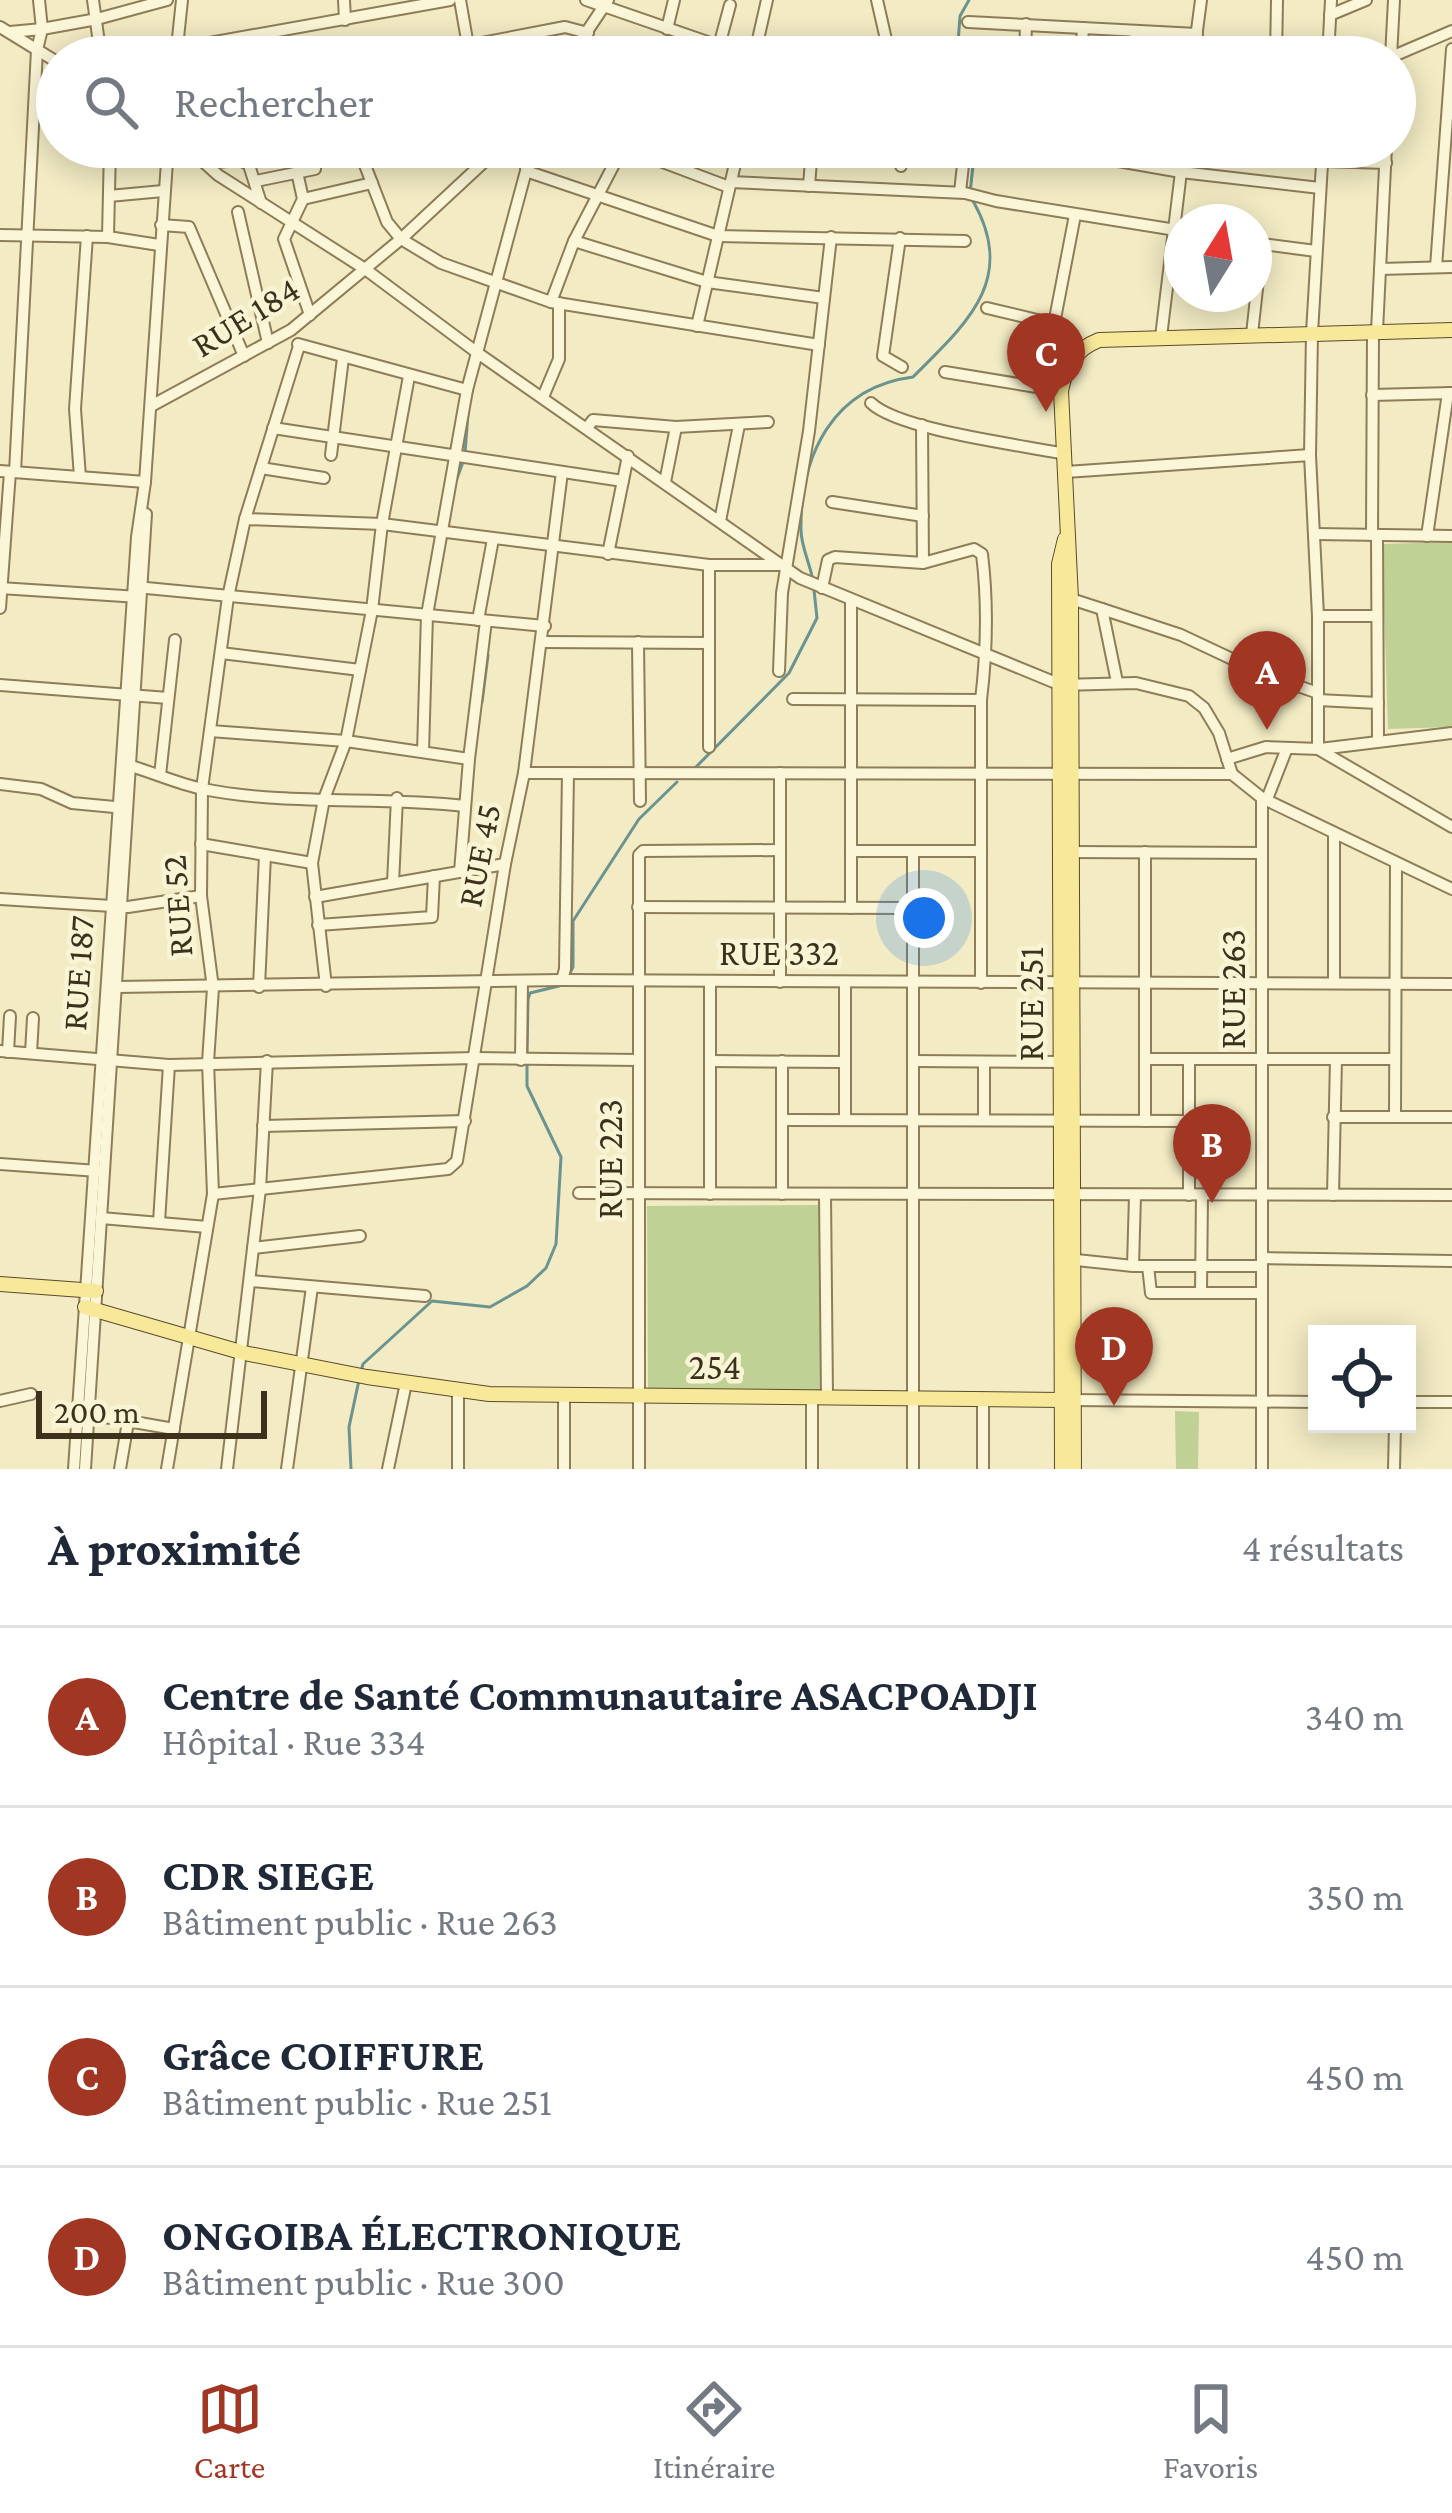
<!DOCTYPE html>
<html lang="fr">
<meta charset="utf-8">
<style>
:root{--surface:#fff;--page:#f2f2f3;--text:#1f2937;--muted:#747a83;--line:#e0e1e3;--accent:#a13723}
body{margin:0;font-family:"Crimson Pro",serif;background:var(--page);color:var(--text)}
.controls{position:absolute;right:36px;bottom:36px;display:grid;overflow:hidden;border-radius:0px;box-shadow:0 6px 30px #0003}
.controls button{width:108px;height:108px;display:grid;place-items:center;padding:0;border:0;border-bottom:3px solid var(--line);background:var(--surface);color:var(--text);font:60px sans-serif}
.compass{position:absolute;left:1164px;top:204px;width:108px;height:108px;border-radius:50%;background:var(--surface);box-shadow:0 6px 30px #0003;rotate:11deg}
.scale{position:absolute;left:36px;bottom:30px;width:231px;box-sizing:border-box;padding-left:12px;border:6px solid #3c311d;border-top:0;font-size:33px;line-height:42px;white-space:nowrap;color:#3c311d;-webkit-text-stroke:9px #f8f4d4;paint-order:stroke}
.you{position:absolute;left:924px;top:918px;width:42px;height:42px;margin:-30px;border:9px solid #fff;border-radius:50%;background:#1a73e8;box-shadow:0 0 0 18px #1a73e833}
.badge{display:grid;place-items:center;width:78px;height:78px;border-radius:50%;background:var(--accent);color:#fff;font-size:39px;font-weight:700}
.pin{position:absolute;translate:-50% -99px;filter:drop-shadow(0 3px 6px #0008)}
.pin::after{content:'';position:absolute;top:63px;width:42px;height:36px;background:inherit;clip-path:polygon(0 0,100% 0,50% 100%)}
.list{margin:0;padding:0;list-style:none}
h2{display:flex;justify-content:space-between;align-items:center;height:156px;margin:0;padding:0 48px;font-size:51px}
h2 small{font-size:39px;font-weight:400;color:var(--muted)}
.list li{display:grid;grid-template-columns:78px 1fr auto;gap:36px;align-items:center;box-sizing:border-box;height:180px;padding:0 48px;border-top:3px solid var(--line)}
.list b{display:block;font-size:45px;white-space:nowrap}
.list p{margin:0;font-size:39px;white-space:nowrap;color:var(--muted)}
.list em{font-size:39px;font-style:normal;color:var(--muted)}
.icon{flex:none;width:66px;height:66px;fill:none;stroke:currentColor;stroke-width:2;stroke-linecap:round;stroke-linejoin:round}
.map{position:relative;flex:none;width:1452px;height:1469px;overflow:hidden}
.search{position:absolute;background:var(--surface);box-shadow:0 6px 30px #0003;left:36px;right:36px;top:36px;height:132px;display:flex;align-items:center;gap:30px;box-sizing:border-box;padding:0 42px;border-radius:66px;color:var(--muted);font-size:45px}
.sheet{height:876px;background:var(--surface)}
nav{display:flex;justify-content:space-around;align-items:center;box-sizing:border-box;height:168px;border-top:3px solid var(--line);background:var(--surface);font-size:33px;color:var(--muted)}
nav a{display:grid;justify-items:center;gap:6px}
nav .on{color:var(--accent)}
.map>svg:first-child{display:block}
.green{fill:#c0d196}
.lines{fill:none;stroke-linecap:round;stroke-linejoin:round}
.stream{stroke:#6b9390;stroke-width:3}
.minor-casing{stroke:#8e7d58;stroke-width:14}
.major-casing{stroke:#5b4a2d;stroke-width:16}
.minor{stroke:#fbf6d7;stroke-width:10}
.major{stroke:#f7e999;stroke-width:14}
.labels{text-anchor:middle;stroke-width:9;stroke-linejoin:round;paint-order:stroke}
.street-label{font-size:36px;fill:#3c311d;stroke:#f8f4d4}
</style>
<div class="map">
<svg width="1452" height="1469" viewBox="0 0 1452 1469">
<rect width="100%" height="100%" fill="#f2ebc3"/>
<g class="green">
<path d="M1452,542V727L1388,729L1382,544Z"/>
<path d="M820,1205L821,1390H648L647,1206Z"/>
<path d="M1175,1411L1199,1412L1198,1469H1176Z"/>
</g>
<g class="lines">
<g class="stream">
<path d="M957,57L960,16L969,0"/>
<path d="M970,193L975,147"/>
<path d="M465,453L468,414"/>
<path d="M452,492L463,462"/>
<path d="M812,576C809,562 801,545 801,530C800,455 833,387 913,377C966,324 1018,280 973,201"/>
<path d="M482,702L488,655"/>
<path d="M694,769L789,673L817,618L814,590"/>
<path d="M568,977L573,967V921L639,819L677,782"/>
<path d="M527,1056L528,999L530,993L559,986"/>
<path d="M361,1371L363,1364L432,1301L490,1307L527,1286L546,1268L556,1244L561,1157L527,1086V1065"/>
<path d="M351,1469L349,1427L359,1380"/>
</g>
<defs>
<g id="minor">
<path d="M93,0L101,57"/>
<path d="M344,0L345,20"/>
<path d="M460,0L470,57"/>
<path d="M586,0L751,57"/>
<path d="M877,0L890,57"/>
<path d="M1394,0L1391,57L1452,31"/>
<path d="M1330,15L1366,0"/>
<path d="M968,22L1197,34"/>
<path d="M0,27L57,62"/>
<path d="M667,29L674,0"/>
<path d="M10,32L42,29L39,0"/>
<path d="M1196,38L1201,0"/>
<path d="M757,44L810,57"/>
<path d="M719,46L730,5"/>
<path d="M176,49L450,0"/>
<path d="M1195,53L1291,57"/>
<path d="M1276,56L1277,0"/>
<path d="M176,57L182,0"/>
<path d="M408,57L565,27L588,33"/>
<path d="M570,57L608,0"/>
<path d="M754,57L767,0"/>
<path d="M1025,57L1026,24"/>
<path d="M1081,57L1083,28"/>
<path d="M1133,57L1136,31"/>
<path d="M1328,57L1331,0"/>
<path d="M187,147L218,175L365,269L479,354L800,578L1061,685L1136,683L1189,696L1204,708L1219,733L1232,774"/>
<path d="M358,147L387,222L401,239L441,263L551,302L819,345"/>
<path d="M623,147L729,187"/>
<path d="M900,147L901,166"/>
<path d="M1038,147L1181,172L1320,188"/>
<path d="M1323,147L1312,333L1310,455L1318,616V749L1452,827"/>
<path d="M273,152L295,147"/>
<path d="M110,158L167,155"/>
<path d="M1322,161L1386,163"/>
<path d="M216,162L240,160L249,165L261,203"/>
<path d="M526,171L718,236L965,241"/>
<path d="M297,172L303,199L284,239L310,315"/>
<path d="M256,181L315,169"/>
<path d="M731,182L965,193L996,201L1182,231"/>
<path d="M809,186L812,147"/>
<path d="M960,192L965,147"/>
<path d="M109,196L163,191"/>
<path d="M303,199L372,183"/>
<path d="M238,212L268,343"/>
<path d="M161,225L189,227L244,356"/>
<path d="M0,235L108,237L159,245"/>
<path d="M108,237L110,147"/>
<path d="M900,238L883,356L902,367"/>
<path d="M574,241L707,282L824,298"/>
<path d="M1254,243L1316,251"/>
<path d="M1436,267L1452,49"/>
<path d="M1380,269L1452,267"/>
<path d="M551,302L574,241L623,147"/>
<path d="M987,308L1054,324L1077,352"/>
<path d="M1054,324L1075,215"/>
<path d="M697,326L739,147"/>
<path d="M1377,331L1386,147"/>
<path d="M1252,334L1262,244"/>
<path d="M1161,337L1184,147"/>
<path d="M298,344L467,390"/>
<path d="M945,372L1061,391"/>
<path d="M1372,395L1452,393"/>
<path d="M543,397L559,359V303"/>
<path d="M871,403C899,430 1022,445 1065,454"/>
<path d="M151,406L291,330L401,239L500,147"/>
<path d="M922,425L923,563"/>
<path d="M273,428L623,481"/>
<path d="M587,428L593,420L676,427L768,422"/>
<path d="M331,455L343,358"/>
<path d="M261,468L324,478"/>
<path d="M0,471L145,482"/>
<path d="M15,472L37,50L42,29L97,19L167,0"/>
<path d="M1066,472L1310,455"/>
<path d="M80,477L75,409L87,236"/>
<path d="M665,482L676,427"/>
<path d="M832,502L923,516"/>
<path d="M245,519L382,524L709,565H778"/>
<path d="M720,521L739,425"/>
<path d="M1315,534L1452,536"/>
<path d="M1372,535L1373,331"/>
<path d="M1377,535L1378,740"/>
<path d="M1427,536L1448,393"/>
<path d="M608,554L628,456"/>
<path d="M709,565V747"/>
<path d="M136,587L545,626"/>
<path d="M0,588L139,597"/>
<path d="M822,588L828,560L835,557L923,563L974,549L982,554C988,603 987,650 981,700V983"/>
<path d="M1071,599L1102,609L1117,682"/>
<path d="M851,601V908"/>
<path d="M0,608L10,472"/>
<path d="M1102,609L1181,635L1264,674L1318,693"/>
<path d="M1318,616H1377"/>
<path d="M478,620L493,539"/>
<path d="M542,642L709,643"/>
<path d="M638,642L640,801"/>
<path d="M221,653L360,670"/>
<path d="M779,671L782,593L809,431L831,237"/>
<path d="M0,685L168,698"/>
<path d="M793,699L981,700"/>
<path d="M1318,700L1378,703"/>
<path d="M210,731L346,741L469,759"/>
<path d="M423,752L427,615L467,390L526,171L528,147"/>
<path d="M1227,759L1266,747L1320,749L1452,733"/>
<path d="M131,766C154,773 179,784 203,789C288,806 378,796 465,806"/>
<path d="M524,773L1232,774"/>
<path d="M1232,774L1262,798L1452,889"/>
<path d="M160,775L175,640"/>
<path d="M0,784L41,789L72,803L125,808"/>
<path d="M1262,798V1469"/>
<path d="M1267,799L1287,748"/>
<path d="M201,844L312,863"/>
<path d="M851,851H981"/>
<path d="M913,851V1469"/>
<path d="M1068,852L1262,853"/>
<path d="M460,872L469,759L486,621"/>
<path d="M393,883L397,798"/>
<path d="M315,897L505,864"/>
<path d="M0,899L128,907L201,896"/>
<path d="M638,907L913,908"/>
<path d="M318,925L432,917L434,876"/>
<path d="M562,980L565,969L568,773"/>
<path d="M710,982V1194"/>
<path d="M780,982V773"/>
<path d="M1334,983V835"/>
<path d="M326,986L312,863L324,799L346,741L372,610L382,524L409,376"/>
<path d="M117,987L562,980L1452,984"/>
<path d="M259,987L265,855"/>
<path d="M0,1051L169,1065L475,1058L639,1060"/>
<path d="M8,1052L10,1016"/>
<path d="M31,1053L33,1018"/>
<path d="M1145,1059H1395"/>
<path d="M521,1060L522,982"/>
<path d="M710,1061L845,1062"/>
<path d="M782,1061V1194"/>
<path d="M913,1061L1066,1062"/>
<path d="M1333,1117H1452"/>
<path d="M1395,1117L1396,864"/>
<path d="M782,1120L1189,1121"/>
<path d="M845,1120V983"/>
<path d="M984,1120V1062"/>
<path d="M1145,1121V852"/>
<path d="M263,1126L465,1121"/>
<path d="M0,1164L98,1171"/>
<path d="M579,1193L1452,1195"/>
<path d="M213,1194L448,1169L457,1161L505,864L524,773L562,472"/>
<path d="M825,1194L827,1397"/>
<path d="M1189,1195V1059"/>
<path d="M1333,1195L1336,1059"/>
<path d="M101,1218L207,1227"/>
<path d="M159,1222L169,1065"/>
<path d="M253,1248L360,1236"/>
<path d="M1262,1258L1452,1261"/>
<path d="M1067,1259L1133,1266H1262"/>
<path d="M1133,1266L1135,1195"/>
<path d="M1148,1266L1151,1293H1262"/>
<path d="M250,1281L425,1296"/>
<path d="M1201,1291L1202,1195"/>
<path d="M458,1391V1469"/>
<path d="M983,1398V1469"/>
<path d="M1068,1400L1317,1402"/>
<path d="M0,1401L31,1394"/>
<path d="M1407,1402H1452"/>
<path d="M88,1414L174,1429"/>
<path d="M74,1469L137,537L145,482L168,147"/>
<path d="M85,1469L146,514"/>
<path d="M120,1469L128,1422"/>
<path d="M167,1469L213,1194L208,1062L213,988L201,896L202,789L228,597L245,519L299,346"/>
<path d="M227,1469L260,1189L267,1061"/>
<path d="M287,1469L312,1287"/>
<path d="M388,1469L406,1383"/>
<path d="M564,1469V1395"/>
<path d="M639,1469V855L643,851L780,850"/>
<path d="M812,1469V1397"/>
<path d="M1394,1469L1395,1424"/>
</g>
<g id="major">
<path d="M0,1284L96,1291"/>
<path d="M85,1307L244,1353L367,1377L489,1394L1063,1400"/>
<path d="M1062,1469L1059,564L1065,539"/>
<path d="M1074,1469L1071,599L1061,391C1066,366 1074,350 1099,340L1452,330"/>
</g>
</defs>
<use href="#minor" class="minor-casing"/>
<use href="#major" class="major-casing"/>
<use href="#minor" class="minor"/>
<use href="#major" class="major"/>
</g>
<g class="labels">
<g class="street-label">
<text transform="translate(245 316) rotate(-32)" y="13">RUE 184</text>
<text transform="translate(478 855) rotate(-79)" y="13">RUE 45</text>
<text transform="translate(176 906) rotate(-94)" y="13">RUE 52</text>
<text x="779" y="965">RUE 332</text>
<text transform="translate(77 973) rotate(-86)" y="13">RUE 187</text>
<text transform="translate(1232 989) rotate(-90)" y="13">RUE 263</text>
<text transform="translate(1030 1004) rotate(-90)" y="13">RUE 251</text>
<text transform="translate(609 1159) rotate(-90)" y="13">RUE 223</text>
<text x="715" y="1379">254</text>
</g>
</g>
</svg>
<div class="controls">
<button><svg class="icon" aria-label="locate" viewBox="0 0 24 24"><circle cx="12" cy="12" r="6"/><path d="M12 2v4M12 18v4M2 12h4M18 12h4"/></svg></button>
</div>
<svg class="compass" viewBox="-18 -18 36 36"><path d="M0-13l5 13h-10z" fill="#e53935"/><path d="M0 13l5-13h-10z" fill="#747a83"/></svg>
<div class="scale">200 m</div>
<div class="you"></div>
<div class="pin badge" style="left:1267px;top:730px">A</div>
<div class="pin badge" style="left:1212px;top:1203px">B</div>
<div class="pin badge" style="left:1046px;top:412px">C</div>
<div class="pin badge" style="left:1114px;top:1406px">D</div>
<div class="search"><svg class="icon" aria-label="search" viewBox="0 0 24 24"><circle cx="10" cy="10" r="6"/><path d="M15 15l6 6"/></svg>Rechercher</div>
</div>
<section class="sheet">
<h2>À proximité<small>4 résultats</small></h2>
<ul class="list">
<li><span class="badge">A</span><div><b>Centre de Santé Communautaire ASACPOADJI</b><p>Hôpital · Rue 334</p></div><em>340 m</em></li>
<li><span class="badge">B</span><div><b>CDR SIEGE</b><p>Bâtiment public · Rue 263</p></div><em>350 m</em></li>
<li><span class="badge">C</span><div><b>Grâce COIFFURE</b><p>Bâtiment public · Rue 251</p></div><em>450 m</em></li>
<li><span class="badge">D</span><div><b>ONGOIBA ÉLECTRONIQUE</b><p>Bâtiment public · Rue 300</p></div><em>450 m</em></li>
</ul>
</section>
<nav>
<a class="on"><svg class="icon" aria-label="map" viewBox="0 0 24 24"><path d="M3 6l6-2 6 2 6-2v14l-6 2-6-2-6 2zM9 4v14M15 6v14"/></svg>Carte</a>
<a><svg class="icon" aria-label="directions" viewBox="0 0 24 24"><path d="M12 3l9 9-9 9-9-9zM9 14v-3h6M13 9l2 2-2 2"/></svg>Itinéraire</a>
<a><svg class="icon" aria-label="saved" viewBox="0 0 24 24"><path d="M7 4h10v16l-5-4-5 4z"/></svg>Favoris</a>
</nav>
